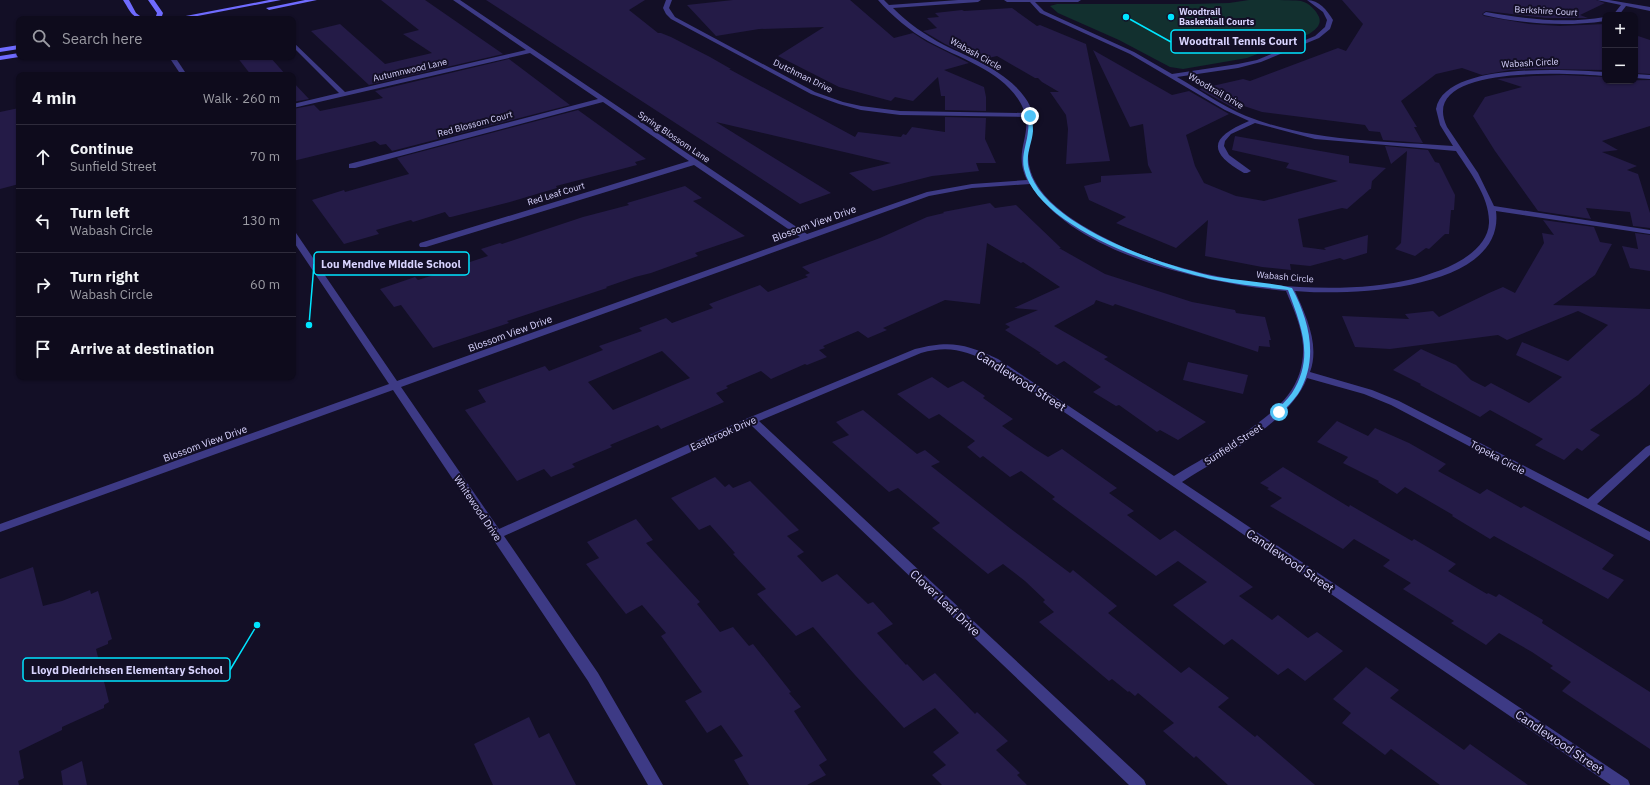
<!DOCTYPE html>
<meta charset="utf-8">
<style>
:root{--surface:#0e0b1c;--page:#1c1929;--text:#f1f3f6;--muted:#9b9ba3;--line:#2e2b3b}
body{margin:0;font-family:"IBM Plex Sans",sans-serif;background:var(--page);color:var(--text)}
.controls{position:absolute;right:12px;top:12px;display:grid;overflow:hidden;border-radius:8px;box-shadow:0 1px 3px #0004}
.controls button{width:36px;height:36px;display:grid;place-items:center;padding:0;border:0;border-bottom:1px solid var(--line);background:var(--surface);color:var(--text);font:20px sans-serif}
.stop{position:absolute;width:12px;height:12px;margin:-9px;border:3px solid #4fc3f7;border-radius:50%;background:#fff}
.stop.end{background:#4fc3f7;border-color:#fff;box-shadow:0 1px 4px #0008}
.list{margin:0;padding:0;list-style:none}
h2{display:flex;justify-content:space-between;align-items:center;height:52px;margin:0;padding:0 16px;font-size:17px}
h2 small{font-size:13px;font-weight:400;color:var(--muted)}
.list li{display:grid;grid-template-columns:26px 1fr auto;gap:12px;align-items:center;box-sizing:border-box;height:64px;padding:0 16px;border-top:1px solid var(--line)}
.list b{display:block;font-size:15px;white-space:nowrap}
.list p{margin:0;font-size:13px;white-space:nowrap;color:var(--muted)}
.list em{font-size:13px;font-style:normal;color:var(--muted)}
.icon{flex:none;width:22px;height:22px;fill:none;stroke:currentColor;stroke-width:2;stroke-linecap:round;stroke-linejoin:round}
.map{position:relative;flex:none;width:1650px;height:785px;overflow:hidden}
.search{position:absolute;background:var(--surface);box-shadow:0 1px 3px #0004;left:16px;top:16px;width:280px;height:44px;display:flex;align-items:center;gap:10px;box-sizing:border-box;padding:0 14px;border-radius:8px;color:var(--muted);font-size:15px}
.panel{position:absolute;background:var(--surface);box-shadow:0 1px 3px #0004;left:16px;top:72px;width:280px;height:308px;border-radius:8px}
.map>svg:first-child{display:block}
.green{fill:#12302f}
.building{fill:#241b47;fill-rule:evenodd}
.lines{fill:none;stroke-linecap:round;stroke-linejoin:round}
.street{fill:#3d3a85;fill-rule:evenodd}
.secondary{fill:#6f6bff;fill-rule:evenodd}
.route{fill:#4fc3f7}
.poi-dot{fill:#00e5ff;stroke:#130f26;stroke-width:1.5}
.labels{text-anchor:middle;stroke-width:4;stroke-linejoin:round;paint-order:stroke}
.far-street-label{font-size:9px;fill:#d9d4ff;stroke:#130f26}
.far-poi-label{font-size:9px;font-weight:bold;fill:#d9d4ff;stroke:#130f26;text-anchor:start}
.street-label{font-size:10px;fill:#d9d4ff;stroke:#130f26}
.near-street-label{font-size:12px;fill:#d9d4ff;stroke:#130f26}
.leader{fill:none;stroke:#00e5ff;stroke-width:1.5}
.callout-dot{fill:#00e5ff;stroke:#130f26;stroke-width:1.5}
.callout{fill:#130f26;stroke:#00e5ff;stroke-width:1.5}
.callout-label{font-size:11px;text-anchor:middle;font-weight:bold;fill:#d9d4ff}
</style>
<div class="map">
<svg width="1650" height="785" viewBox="0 0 1650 785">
<rect width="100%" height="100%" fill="#130f26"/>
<path class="green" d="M1249,0C1259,0 1294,0 1301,1C1309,3 1316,10 1319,17C1322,25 1315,30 1309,34L1247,58L1183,69L1170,67L1119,40L1058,13L1050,6L1057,4H1193L1229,3Z"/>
<g class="building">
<path d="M381,0H425L503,54L369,85L311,31L340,24L385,64L432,53L403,34L419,30Z"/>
<path d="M486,0H645L629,10L658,33H661L671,37L710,57L731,69H729L855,137L858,132L901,137L903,134L906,135L912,127L945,132V117L986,118L985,139L996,163H976L979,171L932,176L873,191L849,173L891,163L716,122L831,193L800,204Z"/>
<path d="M733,0H850L894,38L913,33L927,42L969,63L944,70L984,87L986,97V111L945,110V96H941L938,77L913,101L895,97L891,101L839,87L778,56L824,27L759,29L716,36L687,5Z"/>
<path d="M1342,0H1596L1605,3L1580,15L1588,18H1546L1486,11L1482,14L1484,16L1529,24L1560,26L1605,24V70L1538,69L1510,70L1482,75L1462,68L1436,74L1401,101L1417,127H1414L1423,143L1383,140L1380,132L1369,131L1365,125L1262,112L1244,106L1237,110L1199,89L1243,79L1250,81L1338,48L1346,51L1363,24Z"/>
<path d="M1012,8L1037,26L1040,25L1086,44L1110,161L1066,164L1068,129L1066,115L1050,92H1059L1042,82L1038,78H1035L997,56L980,60L945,44L923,31L937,28L927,18L939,17L935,13L962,10L964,11Z"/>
<path d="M1635,35L1650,40V74L1635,73Z"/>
<path d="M1093,50L1172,95L1189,91L1229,114L1186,135L1195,166L1204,183L1236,196L1264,201L1338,181L1286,168L1289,163L1232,150L1235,136L1349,156V163L1386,168L1372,181L1371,189H1370L1347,209L1342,208L1298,219L1303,247L1326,250L1324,248L1368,235L1367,253L1344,260L1340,258L1310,266L1290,264L1291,270L1262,267L1205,256L1208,220L1176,248L1116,223L1126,217L1089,200L1084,186L1101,182V176L1152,173L1148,165L1143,124L1130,127Z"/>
<path d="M237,57H270L286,75H251Z"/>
<path d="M509,59L570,105L392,151L386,144L380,145L375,141L293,161V109L314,105L320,111L383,98L375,91Z"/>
<path d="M1563,75L1605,77V81L1650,80V126L1602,141L1618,150L1602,152L1637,166L1627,170L1638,174L1650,213V228L1633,226L1630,212L1586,208L1591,219L1538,211L1495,151L1473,116L1485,97L1522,87L1497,79L1533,76Z"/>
<path d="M293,82L309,99L293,102Z"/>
<path d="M19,108V184L0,189V112Z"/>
<path d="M578,110L646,159L635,162L637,165L556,186L557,188L510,202L451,217H449L445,212L413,222L411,220L376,230L379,234L344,244L312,200L344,190L345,192L409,174L397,158Z"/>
<path d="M1385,146L1428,150L1435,162L1439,163L1455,195L1454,210H1451L1449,234H1445L1429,249L1426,248L1415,256L1395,249L1401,243L1407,151L1391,164Z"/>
<path d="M685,186L702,198L693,201L745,236L695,253L698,256L651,273L635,277L606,287L607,288L507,321L509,323L433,348L401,305L394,307L380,289L415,277L418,280L456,268L455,267L488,256L481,249L500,243L502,244L583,217L629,205L627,203Z"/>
<path d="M990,203L995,208L1016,205L1061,248H1059L1105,274L1192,302L1235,310L1236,313L1265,317L1271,340H1269L1270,347L1259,346L1258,352L1115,304L1113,306L1096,300L1094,304L1054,326L1108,357L1104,359L1206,422L1178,440L1160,430L1157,432L1119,405L1116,406L1093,392L1101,387L1064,361L1057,365L1039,353H1041L1005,330L1010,327L1005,324L1038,310L1014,308L1060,287L1023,262L1021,263L987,243L980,304L945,300L883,328L887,330L868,338L858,331L823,346L825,348L819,350L827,357L807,365L805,364L771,379L761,371L726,386L728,388L716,393L724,402L661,429L658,425L610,445L612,447L572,464L575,467L551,477L544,469L517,481L465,410L486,402L478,390L545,366L549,371L603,350L599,346L642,331L639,328L666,318L672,323L713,308L709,304L760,285L768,292L808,277L805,275L810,273L802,267L880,238L927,217L944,213L943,212ZM662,351L690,378L613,410L588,382Z"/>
<path d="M1543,220L1594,227L1600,242L1612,244L1595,275L1553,305L1650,309V384L1638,395L1590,430L1600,435L1582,451L1577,448L1564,460L1535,445L1543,439L1490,410L1480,417L1420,385L1421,384L1393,370L1421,349L1456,365L1471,380L1485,387L1491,383L1529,403L1562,377L1516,355L1522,342L1568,361L1608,325L1578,311L1507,340L1498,335L1390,349L1355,347L1342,316L1409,319L1405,314L1433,311L1439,317L1489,293L1503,287L1515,293L1544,243L1542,233L1554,235Z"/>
<path d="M1635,233L1650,235V271L1630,268L1622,246L1638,249Z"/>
<path d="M1188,362L1248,375L1243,394L1183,380Z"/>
<path d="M932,377L948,388L963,381L985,396L983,398L1013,419L1002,426L1035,449L1048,457L1062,449L1117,488L1109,493L1134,511L1127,515L1160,540L1175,530L1253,587L1239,596L1272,620L1278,615L1308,638L1317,632L1343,651L1305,681L1288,668L1278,675L1232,639L1224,645L1173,605L1207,582L1178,561L1156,576L1052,499L1055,497L1021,471L1010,477L983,456L980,458L967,447L975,441L939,414L929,419L897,394Z"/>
<path d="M863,410L917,454L925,450L940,462L931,466L1011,529L1070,573L1073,570L1117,606L1108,613L1181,673L1189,667L1229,698L1218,707L1255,737L1257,735L1315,785H1228L1196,756L1194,758L1163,731L1174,723L1138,693L1135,696L1129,691L1128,692L1112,679L1109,681L1039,622L1054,612L1043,602L1045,600L1025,581L1003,564L988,574L932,528L940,523L898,488L889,492L832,442L849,435L836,422Z"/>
<path d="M1337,421L1368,436L1375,428L1409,443L1446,464L1438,471L1480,494L1487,489L1521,508L1524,506L1614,555L1602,569L1624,580L1608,599L1494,536L1490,539L1452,516L1453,515L1405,487L1397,494L1378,482L1379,481L1343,463L1348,457L1317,442Z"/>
<path d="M1283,467L1349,507L1350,505L1412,541L1414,539L1456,564L1448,571L1487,594L1488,593L1496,597L1499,594L1543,620L1542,623L1650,692V749L1562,691L1571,682L1550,668L1553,666L1532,652L1499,633L1486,645L1451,623L1454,621L1403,589L1411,583L1383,566L1390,560L1354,539L1343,549L1270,506L1282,498L1267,489L1269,488L1260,483Z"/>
<path d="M715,477L725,487L729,484L733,488L750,481L799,530L787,536L804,552L797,556L822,582L837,574L868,604L873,602L893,624L877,633L906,665L907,664L923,681L935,673L975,714L977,712L1008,741L996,750L1020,773L1017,775L1027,785H942L932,775L946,765L933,752L959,733L935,708L904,728L855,675L813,627L796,636L757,594L766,589L733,554L735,553L710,525L699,530L671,498Z"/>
<path d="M636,519L653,540L646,543L700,602L697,604L720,632L733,627L749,646L753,644L791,692L789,693L801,707L794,711L827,760L819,765L826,775L807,785H749L734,760L743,756L721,725L707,733L685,701L702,692L661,636L666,633L642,605L626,614L586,564L599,558L587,542Z"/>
<path d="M33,567L43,606L62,601L90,590L91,594L98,591L112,639L108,641V644L96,649L109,702L104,705V708L62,727V730L19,751L24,778L18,781L19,785H0V579Z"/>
<path d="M1366,667L1399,690L1390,698L1464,750L1470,744L1528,785H1440L1391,749L1385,755L1342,723L1351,713L1333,699Z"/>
<path d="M529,717L539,738L549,733L576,785H493L474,744Z"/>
<path d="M82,761L87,785H63L61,771Z"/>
</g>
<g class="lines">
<g class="street">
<path d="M453,0H460L807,234L927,192L972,184L1027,180C1014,154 1029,140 1026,117L900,115L861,110L839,104L811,94L671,19L666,14L663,8L666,0H672L669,8L675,17L815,92L843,102L861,106L900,111L1025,113C1011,73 962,60 928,41C910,31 892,16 878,0H884L889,5L958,0H981L978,2L893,8C908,23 925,35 944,45C968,57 996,67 1016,87C1049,121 1023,131 1029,165C1036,202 1083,227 1113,242C1193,282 1326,300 1413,279C1422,277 1431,273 1441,270C1461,262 1488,247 1489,223C1490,197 1469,171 1456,151L1315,139L1255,123L1231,134L1225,141L1224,146L1229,155L1251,171L1247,173H1244C1206,151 1211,137 1249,121L1225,110L1130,54L1040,13L1030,2H1007L1004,0H1081L1078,2H1035L1044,11L1134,52L1172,74L1238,64L1257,60L1315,36L1325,27L1327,20L1323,12L1307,0C1319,0 1327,10 1333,20L1330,29L1319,38L1261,62L1238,68L1177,77C1200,90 1222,106 1246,116C1311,142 1384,141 1453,146L1440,125L1436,109C1445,61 1569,70 1605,72V76C1574,74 1416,62 1447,127L1478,173L1494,206L1650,230V234L1496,211C1506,291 1347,296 1295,291C1306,316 1320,345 1310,372L1372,390L1399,401L1588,499L1646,447L1650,445V455L1597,504L1650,532V541L1391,405L1364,394L1307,378C1291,422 1221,457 1182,482L1628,780L1630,785H1611L992,363C965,351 950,345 921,353L759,421L1144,780L1146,785H1129L751,425L504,536L598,673L663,785H648L588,681L393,390L0,532V524L389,384L293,241V233H296L397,381L800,237L694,165L426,247H420L419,245L420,243L689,161L603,102L355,168H349V164L598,99L530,53L293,108V104L339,93L293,47V42L345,92L526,50ZM1030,184C1073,255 1209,284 1286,291C1293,308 1302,327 1303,346C1304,363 1299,381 1288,395C1264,426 1208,455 1174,476L998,359C965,344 951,340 915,349L748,418L499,529L401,387L929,196L972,188Z"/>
<path d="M1597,0H1609L1650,7V11L1626,6L1619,15H1613L1621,5Z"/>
<path d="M1486,12C1526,19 1565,24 1605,17V21C1565,27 1524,24 1484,15L1483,14Z"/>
<path d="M169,57H175L187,75H181Z"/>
<path d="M1635,74L1650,75V79L1635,78Z"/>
</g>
<g class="secondary">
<path d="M123,0H129L136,13L144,19C132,19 129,9 123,0Z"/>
<path d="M148,0H154L163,13L161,19H155L157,13Z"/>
<path d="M269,0H281L182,19H170Z"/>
<path d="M305,0H317L269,10L266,8Z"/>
<path d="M19,45V49L0,52V48Z"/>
<path d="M19,53V57L0,60V56Z"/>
</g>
</g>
<path class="route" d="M1030,114L1032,116C1032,120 1033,126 1033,131C1032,144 1025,155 1029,169C1043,226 1166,267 1217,277C1242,281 1268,282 1292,288C1310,322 1319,360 1298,394C1293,401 1287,407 1281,413L1276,412C1281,405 1287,400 1292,393C1315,357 1301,326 1288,290C1264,287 1240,285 1216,280C1163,269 1038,229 1024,169C1021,155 1027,144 1028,131C1029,126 1028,120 1027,116Z"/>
<circle class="poi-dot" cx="1171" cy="17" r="4"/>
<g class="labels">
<g class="far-street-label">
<text transform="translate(1546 11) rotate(3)" y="3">Berkshire Court</text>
<text transform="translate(976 54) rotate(29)" y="3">Wabash Circle</text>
<text transform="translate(1530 63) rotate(-3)" y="3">Wabash Circle</text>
<text transform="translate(410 70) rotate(-13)" y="3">Autumnwood Lane</text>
<text transform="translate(803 76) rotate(26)" y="3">Dutchman Drive</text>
<text transform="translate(1216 91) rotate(30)" y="3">Woodtrail Drive</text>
<text transform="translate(475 124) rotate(-15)" y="3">Red Blossom Court</text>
<text transform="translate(674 137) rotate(34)" y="3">Spring Blossom Lane</text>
<text transform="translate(556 194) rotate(-17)" y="3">Red Leaf Court</text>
<text transform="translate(1285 277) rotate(5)" y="3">Wabash Circle</text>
</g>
<g class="far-poi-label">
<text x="1179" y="15">Woodtrail<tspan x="1179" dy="10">Basketball Courts</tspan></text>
</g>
<g class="street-label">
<text transform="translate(814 223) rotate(-20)" y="4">Blossom View Drive</text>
<text transform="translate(510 333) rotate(-20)" y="4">Blossom View Drive</text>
<text transform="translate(723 433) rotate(-24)" y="4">Eastbrook Drive</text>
<text transform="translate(205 443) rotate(-20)" y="4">Blossom View Drive</text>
<text transform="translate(1233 444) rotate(-33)" y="4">Sunfield Street</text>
<text transform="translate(1498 457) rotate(28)" y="4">Topeka Circle</text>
<text transform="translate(478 508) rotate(56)" y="4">Whitewood Drive</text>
</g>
<g class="near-street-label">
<text transform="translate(1021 381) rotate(32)" y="4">Candlewood Street</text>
<text transform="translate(1290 561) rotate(34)" y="4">Candlewood Street</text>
<text transform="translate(945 603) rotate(43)" y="4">Clover Leaf Drive</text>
<text transform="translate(1559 742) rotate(34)" y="4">Candlewood Street</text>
</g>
</g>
<path class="leader" d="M1126 17L1171 42M309 325L314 264M257 625L230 670"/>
<g class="callout-dot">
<circle cx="1126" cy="17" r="4"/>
<circle cx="309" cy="325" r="4"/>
<circle cx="257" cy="625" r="4"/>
</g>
<g class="callout">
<rect x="1171" y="30" width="134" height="23" rx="4"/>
<rect x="314" y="252" width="155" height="23" rx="4"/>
<rect x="23" y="658" width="207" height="23" rx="4"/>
</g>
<g class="callout-label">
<text x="1238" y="45">Woodtrail Tennis Court</text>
<text x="391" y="268">Lou Mendive Middle School</text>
<text x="127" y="674">Lloyd Diedrichsen Elementary School</text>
</g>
</svg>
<div class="controls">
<button>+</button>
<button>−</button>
</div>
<div class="stop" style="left:1279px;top:412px"></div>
<div class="stop end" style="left:1030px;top:116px"></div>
<div class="search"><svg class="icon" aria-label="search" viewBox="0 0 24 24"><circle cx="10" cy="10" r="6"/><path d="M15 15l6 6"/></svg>Search here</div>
<section class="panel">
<h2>4 min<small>Walk · 260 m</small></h2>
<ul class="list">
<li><svg class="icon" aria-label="ahead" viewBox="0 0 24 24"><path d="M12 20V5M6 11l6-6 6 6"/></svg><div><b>Continue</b><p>Sunfield Street</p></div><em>70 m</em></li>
<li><svg class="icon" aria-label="left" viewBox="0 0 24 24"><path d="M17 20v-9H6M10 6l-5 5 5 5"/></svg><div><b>Turn left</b><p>Wabash Circle</p></div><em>130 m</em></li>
<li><svg class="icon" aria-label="right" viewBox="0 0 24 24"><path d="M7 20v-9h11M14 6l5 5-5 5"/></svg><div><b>Turn right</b><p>Wabash Circle</p></div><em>60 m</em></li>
<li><svg class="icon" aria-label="arrive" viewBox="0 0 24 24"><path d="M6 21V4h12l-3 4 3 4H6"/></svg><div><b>Arrive at destination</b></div></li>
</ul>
</section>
</div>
